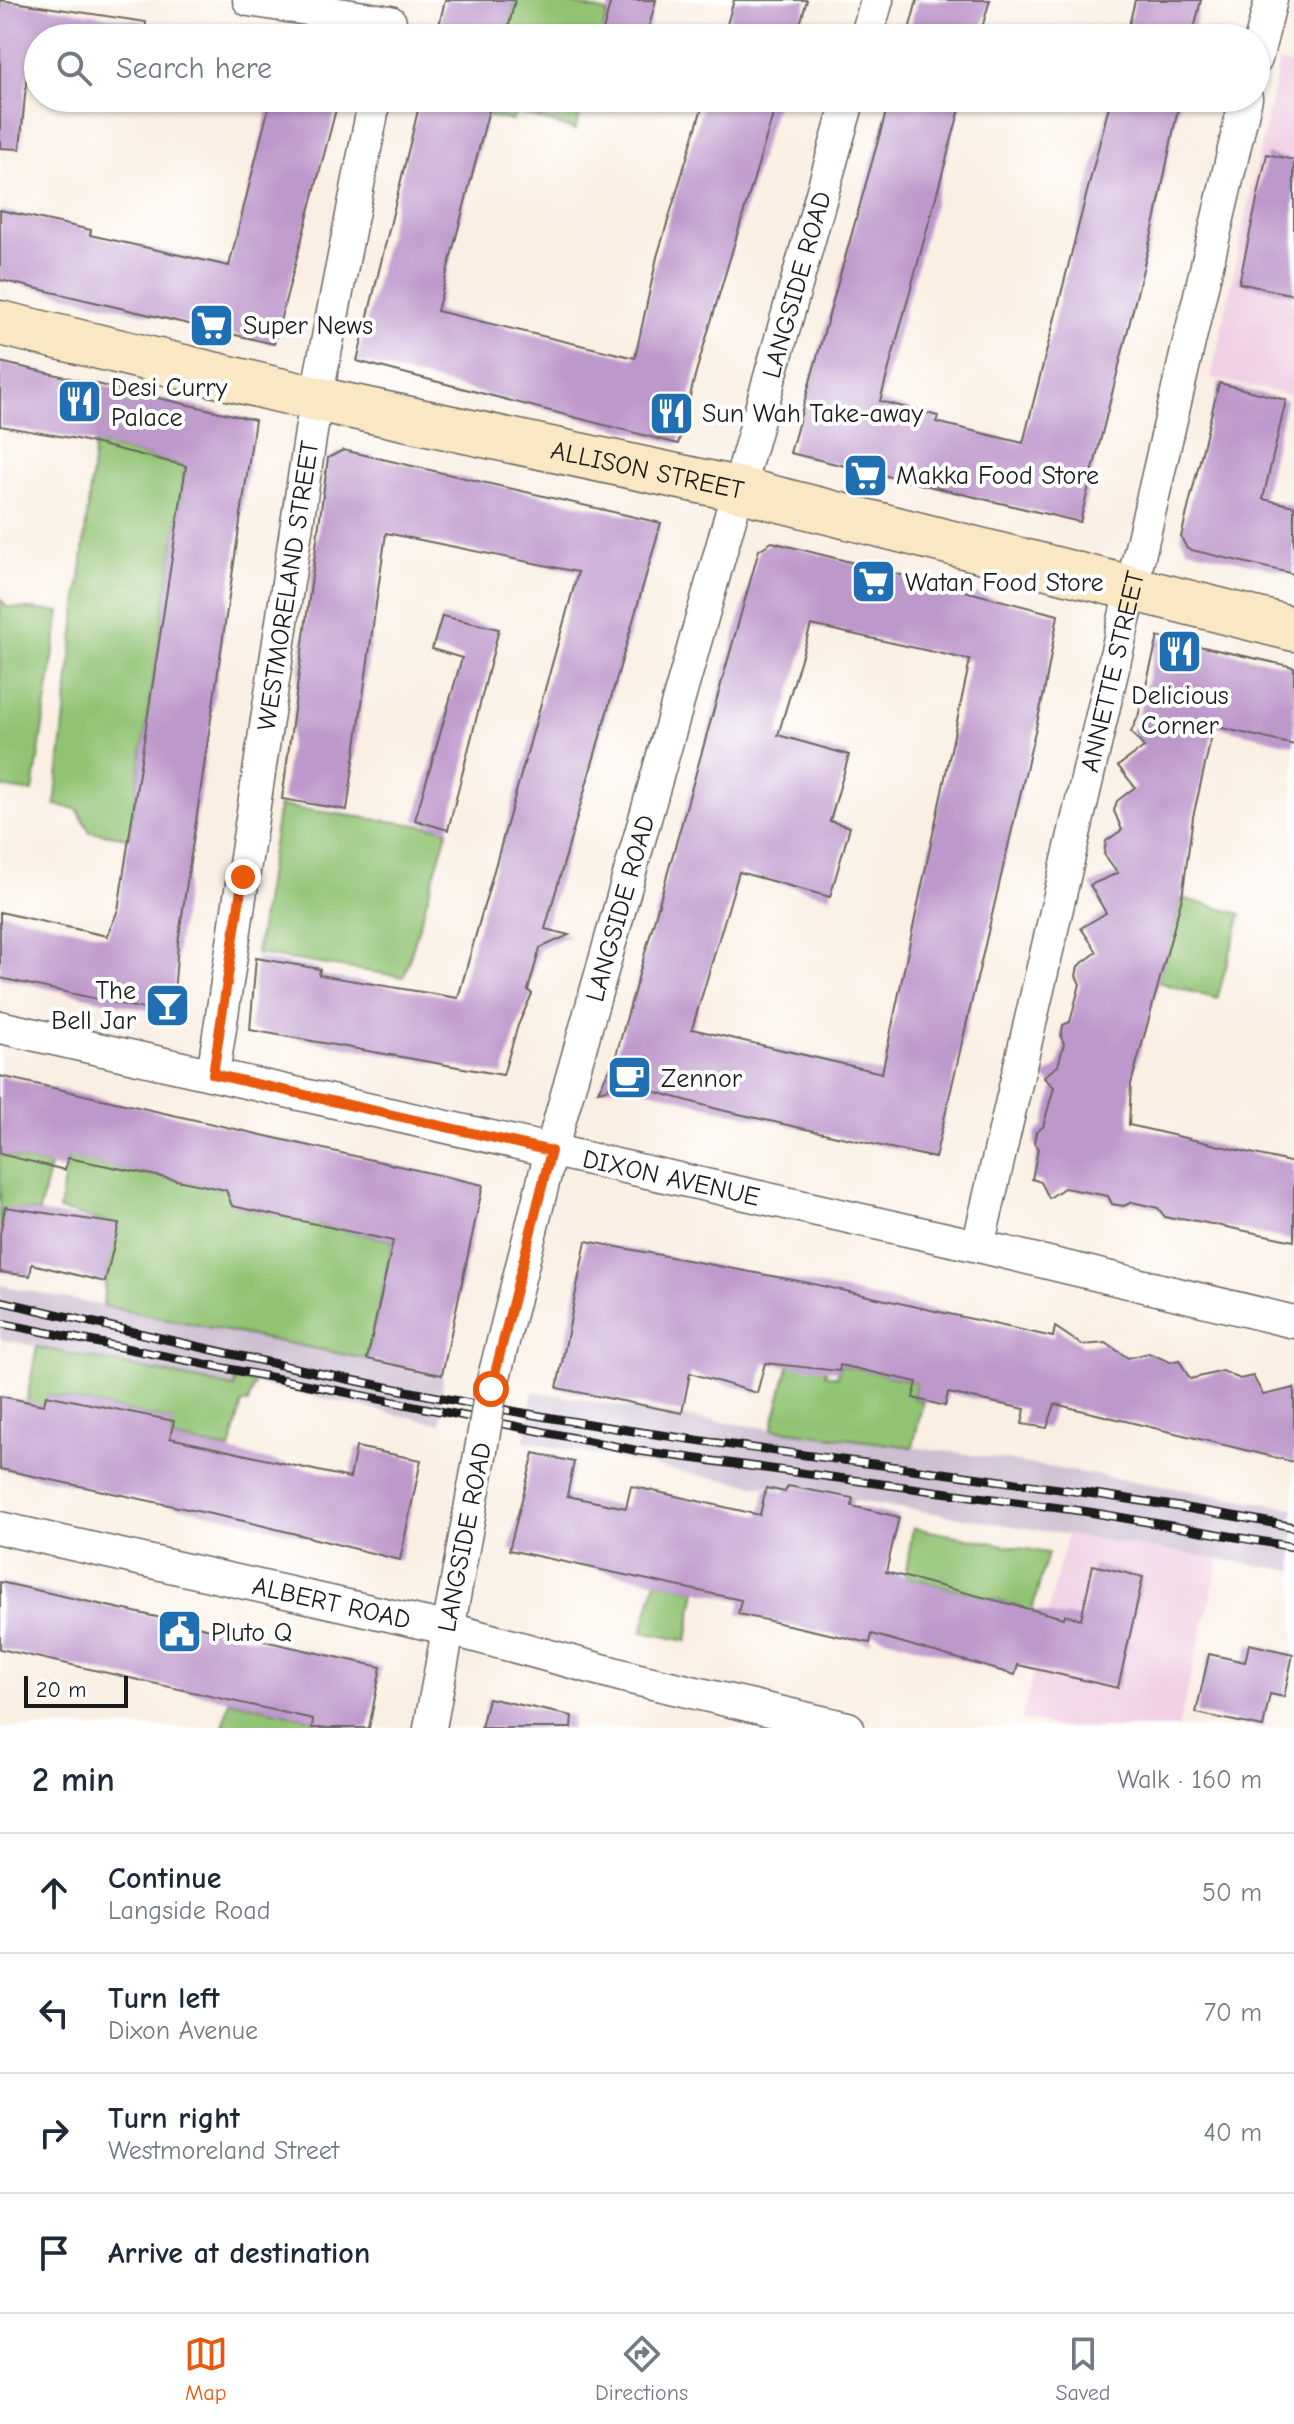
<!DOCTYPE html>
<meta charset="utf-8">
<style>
:root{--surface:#fff;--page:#f2f2f3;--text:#1f2937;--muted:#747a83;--line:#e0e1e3;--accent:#ea580c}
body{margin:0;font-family:"Comic Neue",sans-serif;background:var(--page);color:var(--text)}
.scale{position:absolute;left:24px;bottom:20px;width:104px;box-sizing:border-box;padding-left:8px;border:4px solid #1c1c1c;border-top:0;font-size:22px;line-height:28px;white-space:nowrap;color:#1c1c1c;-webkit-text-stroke:6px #fff;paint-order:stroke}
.stop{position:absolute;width:24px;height:24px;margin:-18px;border:6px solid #ea580c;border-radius:50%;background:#fff}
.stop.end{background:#ea580c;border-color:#fff;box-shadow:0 2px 8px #0008}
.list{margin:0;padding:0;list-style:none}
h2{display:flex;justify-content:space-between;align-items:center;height:104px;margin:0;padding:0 32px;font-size:34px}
h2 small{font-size:26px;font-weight:400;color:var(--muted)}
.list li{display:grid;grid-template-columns:52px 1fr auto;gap:24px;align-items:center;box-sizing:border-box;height:120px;padding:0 32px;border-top:2px solid var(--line)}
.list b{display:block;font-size:30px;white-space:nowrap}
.list p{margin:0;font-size:26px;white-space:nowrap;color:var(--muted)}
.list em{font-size:26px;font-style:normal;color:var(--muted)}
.icon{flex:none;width:44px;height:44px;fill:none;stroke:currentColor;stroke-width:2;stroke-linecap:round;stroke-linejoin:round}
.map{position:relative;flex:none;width:1294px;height:1728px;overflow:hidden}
.search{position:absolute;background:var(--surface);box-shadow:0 2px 6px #0004;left:24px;right:24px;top:24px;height:88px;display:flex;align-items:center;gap:20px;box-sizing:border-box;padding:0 28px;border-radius:44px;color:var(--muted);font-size:30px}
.sheet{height:584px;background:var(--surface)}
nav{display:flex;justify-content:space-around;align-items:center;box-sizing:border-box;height:112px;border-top:2px solid var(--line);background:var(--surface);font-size:22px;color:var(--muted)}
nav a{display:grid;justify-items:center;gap:4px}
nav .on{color:var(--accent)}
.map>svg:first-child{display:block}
.built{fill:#f0d0e4}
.industrial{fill:#cebed1}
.green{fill:#92c373;stroke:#577048;stroke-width:2}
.building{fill:#bd98cb;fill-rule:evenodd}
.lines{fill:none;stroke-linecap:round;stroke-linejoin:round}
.street-casing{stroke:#6a6662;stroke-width:35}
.secondary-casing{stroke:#6a6662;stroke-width:47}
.street{stroke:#fff;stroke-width:32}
.secondary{stroke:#fae7c3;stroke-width:44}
.rail-casing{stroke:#1c1c1c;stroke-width:9}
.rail{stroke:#fff;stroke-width:6;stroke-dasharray:18;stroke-linecap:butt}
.street-bridge-casing{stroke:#6a6662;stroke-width:35;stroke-linecap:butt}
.street-bridge{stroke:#fff;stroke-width:32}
.route{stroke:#ea580c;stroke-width:10}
.labels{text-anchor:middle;stroke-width:8;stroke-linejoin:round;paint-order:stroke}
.street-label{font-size:26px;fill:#1c1c1c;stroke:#fff}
.poi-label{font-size:26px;fill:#1c1c1c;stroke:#fff;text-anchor:start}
</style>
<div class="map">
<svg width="1294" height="1728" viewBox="0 0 1294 1728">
<rect width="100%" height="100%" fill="#fff"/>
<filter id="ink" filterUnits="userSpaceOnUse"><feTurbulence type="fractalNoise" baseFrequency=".0125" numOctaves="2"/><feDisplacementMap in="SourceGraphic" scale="16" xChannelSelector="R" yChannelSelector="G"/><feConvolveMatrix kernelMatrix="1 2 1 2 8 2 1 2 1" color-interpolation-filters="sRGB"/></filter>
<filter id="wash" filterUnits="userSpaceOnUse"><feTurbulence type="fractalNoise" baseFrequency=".006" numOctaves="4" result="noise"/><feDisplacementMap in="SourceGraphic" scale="32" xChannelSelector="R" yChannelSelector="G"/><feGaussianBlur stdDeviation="1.8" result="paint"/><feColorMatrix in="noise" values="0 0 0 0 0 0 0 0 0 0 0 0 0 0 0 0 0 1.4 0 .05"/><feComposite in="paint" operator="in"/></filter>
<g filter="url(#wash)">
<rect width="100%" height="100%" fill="#faefe3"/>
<g class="built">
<path d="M1279,62L1294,65V396L1211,378Z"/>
<path d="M1067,1534L1220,1559L1178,1728H1060L1022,1719Z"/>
</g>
<g class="industrial">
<path d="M0,1285L443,1375L441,1424L237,1380L235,1387L0,1339Z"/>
<path d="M533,1391L684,1417L981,1456L1294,1508V1571L707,1477L524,1441Z"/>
</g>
<g class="green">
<path d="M515,0H555L607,12L601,38H506Z"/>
<path d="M491,98H586L575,130L517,112L512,121L487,116Z"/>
<path d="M95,443L186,466L129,838L90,832L77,809L55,805Z"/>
<path d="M0,599L7,607L60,612L33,792L0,787Z"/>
<path d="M279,806L448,829L404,977L256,954Z"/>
<path d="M1182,898L1241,914L1217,999L1158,982Z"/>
<path d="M0,1154L50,1166L39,1212L5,1208L0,1234Z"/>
<path d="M68,1157L226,1190L233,1206L393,1241L367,1359L103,1306L105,1282L118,1225L59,1210Z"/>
<path d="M794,1344L830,1352L825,1374L837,1377L840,1365L917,1382L913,1398L923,1401L913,1447L772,1429Z"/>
<path d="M37,1347L234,1387L236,1379L254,1384L248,1403H242L230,1450L170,1438L173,1421L47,1395L43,1412L25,1409Z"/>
<path d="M913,1528L1048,1553L1029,1621L1018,1606L905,1577Z"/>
<path d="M656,1581L696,1590L687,1641L642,1632Z"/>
<path d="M229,1701L313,1719L312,1728H223Z"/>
</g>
<g id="blocks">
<g class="building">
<path d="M0,0L146,22L145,38H38V75L27,74L20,149L0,148Z"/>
<path d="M445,0H515L506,38H436Z"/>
<path d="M611,0H656L646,38H601Z"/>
<path d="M734,0H807L796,38H723Z"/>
<path d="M917,0H990L979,38H907Z"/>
<path d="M1135,0H1201L1192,38H1126Z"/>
<path d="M271,98H339L274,344L0,280V210L91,230L90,235L229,266Z"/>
<path d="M421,98H492L437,311L635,358L657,257L705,98H778L696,372L678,444L357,361Z"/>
<path d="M890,98H963L880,401L938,416L936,422L1023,443L1111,98H1180L1156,217L1080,522L790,453Z"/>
<path d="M1267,154L1294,160V295L1239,283Z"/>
<path d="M0,362L255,420L178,943L173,1008L166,1014L0,978V912L107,936L118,910L186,466L77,439L0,426Z"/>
<path d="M1219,383L1286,400L1263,499L1294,506V574L1187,549L1181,537Z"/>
<path d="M343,450L661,523L545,929L569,935L540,948L528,990L532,994L518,1025L503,1075L250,1030L256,958L320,969L319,975L458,998L578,572L386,533L347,810L282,799L328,458Z"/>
<path d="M772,542L1058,615L1044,693L935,1158L721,1110L627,1084L598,1091L615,1059L759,550ZM811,625L970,660L882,1073L692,1029L739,872L830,897L850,827L830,821L849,755L778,735Z"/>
<path d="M442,616L499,629L448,830L415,820L462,658L432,649Z"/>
<path d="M1158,637L1294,667V745L1214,726L1193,817L1182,898L1131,1084L1129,1125L1294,1163V1241L1182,1218L1173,1219L1165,1217L1158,1208L1132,1202L1124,1206L1112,1204L1108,1196L1064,1188L1049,1198L1041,1182L1032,1179L1038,1149L1034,1143L1036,1132L1043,1127L1054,1087L1043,1077L1058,1066L1064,1044L1061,1037L1063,1025L1070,1022L1080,984L1076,976L1078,966L1097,952L1081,928L1106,913L1090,885L1118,873L1104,854L1106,841L1122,830L1114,811L1117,801L1135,787L1118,766L1144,747L1131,732L1138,717Z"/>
<path d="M0,1076L483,1185L442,1375L367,1359L393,1241L232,1206L226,1190L68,1158L65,1170L0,1154Z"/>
<path d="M5,1207L119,1224L105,1282L32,1264L30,1276L0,1272V1234Z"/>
<path d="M586,1241L809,1283L1053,1337L1055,1327L1082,1345L1106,1343L1128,1358L1149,1353L1170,1362L1179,1360L1190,1379L1223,1371L1240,1379L1253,1376L1263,1395L1294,1388V1462L1055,1404L1047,1428L1022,1424L1025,1409L948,1393L945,1406L913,1398L917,1382L840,1365L839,1371L765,1363L757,1393L690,1373L682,1413L557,1388Z"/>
<path d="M46,1395L174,1421L170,1438L350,1478L356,1447L421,1460L400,1560L248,1522L0,1469V1396L44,1405Z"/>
<path d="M534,1453L574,1462L567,1496L626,1508L631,1486L760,1515L766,1488L785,1492L788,1486L853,1498L852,1506L899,1517L886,1572L1064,1618L1065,1615L1081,1619L1093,1565L1143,1577L1118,1688L1018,1665L1015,1675L872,1634L870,1643L738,1614L741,1600L509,1550Z"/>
<path d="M0,1582L381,1667L369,1728H312L313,1719L0,1649Z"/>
<path d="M1249,1644L1293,1654L1284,1697L1270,1694L1263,1727L1196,1713L1209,1654L1245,1662Z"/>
<path d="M488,1698L572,1716L571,1728H481Z"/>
</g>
</g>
</g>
<g filter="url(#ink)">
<use href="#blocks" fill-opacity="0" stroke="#6a6662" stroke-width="2"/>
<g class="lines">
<defs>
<g id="street">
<path d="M249,0L390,22"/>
<path d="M866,38L877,0"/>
<path d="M1256,59L1271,0"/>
<path id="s1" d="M0,1027L978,1246L1294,1322"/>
<path id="s2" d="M213,1074L316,399L375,98"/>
<path id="s3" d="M978,1246L1246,98"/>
<path id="s4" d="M491,1389L551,1151L849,98"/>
<path id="s5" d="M0,1528L446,1628L635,1679L848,1728"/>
<path d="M430,1728L481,1450"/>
</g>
<g id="secondary">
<path id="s6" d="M0,323L316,399L737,489L1294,629"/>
</g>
</defs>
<use href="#street" class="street-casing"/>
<use href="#secondary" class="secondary-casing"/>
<use href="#street" class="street"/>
<use href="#secondary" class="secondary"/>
<defs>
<g id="rail">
<path d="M0,1301C197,1347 395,1393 595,1425C828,1462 1062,1483 1294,1527"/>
<path d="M0,1323L639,1451L1089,1512L1294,1547"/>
</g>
</defs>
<use href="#rail" class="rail-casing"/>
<use href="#rail" class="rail"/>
<defs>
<path id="street-bridge" d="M481,1450L491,1389"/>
</defs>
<use href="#street-bridge" class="street-bridge-casing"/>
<use href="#street-bridge" class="street-bridge"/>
</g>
</g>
<g class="lines" filter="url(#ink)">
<path class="route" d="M243,877L213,1074L551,1151L491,1389"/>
</g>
<defs>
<symbol id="supermarket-square" viewBox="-11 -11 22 22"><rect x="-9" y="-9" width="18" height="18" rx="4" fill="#1f6fb2" stroke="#fff"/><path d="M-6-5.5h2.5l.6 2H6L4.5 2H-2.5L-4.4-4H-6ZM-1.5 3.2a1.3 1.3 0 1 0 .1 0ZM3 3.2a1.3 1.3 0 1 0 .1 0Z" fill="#fff"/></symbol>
<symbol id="restaurant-square" viewBox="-11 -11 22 22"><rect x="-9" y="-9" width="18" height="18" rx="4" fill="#1f6fb2" stroke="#fff"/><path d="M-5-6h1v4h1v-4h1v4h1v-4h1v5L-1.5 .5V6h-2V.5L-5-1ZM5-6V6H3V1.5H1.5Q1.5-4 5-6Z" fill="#fff"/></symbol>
<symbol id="bar-square" viewBox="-11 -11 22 22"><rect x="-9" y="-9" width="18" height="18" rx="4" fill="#1f6fb2" stroke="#fff"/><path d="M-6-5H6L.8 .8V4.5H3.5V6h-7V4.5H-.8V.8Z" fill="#fff"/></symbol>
<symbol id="cafe-square" viewBox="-11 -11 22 22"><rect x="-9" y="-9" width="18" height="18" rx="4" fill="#1f6fb2" stroke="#fff"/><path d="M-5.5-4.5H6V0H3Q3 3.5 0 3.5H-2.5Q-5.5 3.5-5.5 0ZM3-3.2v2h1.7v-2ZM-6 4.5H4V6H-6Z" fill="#fff"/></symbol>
<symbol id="civic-square" viewBox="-11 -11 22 22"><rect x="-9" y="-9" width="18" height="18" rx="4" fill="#1f6fb2" stroke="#fff"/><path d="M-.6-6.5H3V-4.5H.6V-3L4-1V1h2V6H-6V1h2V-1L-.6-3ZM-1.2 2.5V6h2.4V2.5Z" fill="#fff"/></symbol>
</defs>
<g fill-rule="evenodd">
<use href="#supermarket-square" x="186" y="300" width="51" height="51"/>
<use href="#restaurant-square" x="54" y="376" width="51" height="51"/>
<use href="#restaurant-square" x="646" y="388" width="51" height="51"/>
<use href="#supermarket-square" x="840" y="450" width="51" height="51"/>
<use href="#supermarket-square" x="848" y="556" width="51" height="51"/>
<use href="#restaurant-square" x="1154" y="626" width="51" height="51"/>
<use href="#bar-square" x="142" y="980" width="51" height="51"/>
<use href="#cafe-square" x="604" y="1052" width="51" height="51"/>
<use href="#civic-square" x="154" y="1606" width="51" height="51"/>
</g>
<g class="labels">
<g class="street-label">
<text dy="9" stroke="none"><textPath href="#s4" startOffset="1146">LANGSIDE ROAD</textPath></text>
<text dy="9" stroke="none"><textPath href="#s6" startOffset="664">ALLISON STREET</textPath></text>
<text dy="9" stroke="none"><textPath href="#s2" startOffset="494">WESTMORELAND STREET</textPath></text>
<text dy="9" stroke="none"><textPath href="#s3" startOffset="590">ANNETTE STREET</textPath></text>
<text dy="9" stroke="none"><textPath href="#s4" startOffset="498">LANGSIDE ROAD</textPath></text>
<text dy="9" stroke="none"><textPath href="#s1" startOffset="688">DIXON AVENUE</textPath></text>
<text transform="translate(464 1537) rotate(-79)" y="9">LANGSIDE ROAD</text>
<text dy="9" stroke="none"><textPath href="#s5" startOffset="340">ALBERT ROAD</textPath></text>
</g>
<g class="poi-label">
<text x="243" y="334">Super News</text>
<text x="111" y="396">Desi Curry<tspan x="111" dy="30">Palace</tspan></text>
<text x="702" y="422">Sun Wah Take-away</text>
<text x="896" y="484">Makka Food Store</text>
<text x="905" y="591">Watan Food Store</text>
<text x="1180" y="704" text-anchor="middle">Delicious<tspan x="1180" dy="30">Corner</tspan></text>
<text x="136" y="999" text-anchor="end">The<tspan x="136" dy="30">Bell Jar</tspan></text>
<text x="661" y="1087">Zennor</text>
<text x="211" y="1641">Pluto Q</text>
</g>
</g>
</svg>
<div class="scale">20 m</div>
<div class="stop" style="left:491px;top:1389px"></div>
<div class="stop end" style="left:243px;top:877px"></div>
<div class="search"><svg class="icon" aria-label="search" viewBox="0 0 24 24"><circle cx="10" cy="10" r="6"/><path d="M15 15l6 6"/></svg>Search here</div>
</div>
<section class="sheet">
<h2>2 min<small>Walk · 160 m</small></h2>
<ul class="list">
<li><svg class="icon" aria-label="ahead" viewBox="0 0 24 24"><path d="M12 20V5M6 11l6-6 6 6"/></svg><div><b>Continue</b><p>Langside Road</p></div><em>50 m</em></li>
<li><svg class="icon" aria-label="left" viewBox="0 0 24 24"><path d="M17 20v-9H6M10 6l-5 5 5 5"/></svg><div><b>Turn left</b><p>Dixon Avenue</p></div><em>70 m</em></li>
<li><svg class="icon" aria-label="right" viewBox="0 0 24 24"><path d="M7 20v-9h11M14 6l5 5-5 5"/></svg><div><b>Turn right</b><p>Westmoreland Street</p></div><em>40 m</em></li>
<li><svg class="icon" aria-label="arrive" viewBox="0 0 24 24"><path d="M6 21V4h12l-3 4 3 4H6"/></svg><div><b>Arrive at destination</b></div></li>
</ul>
</section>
<nav>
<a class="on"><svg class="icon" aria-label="map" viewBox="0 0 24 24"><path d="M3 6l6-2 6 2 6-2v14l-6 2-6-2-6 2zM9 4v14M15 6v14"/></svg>Map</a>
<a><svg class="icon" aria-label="directions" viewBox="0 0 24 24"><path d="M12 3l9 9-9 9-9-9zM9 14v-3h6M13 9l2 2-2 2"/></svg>Directions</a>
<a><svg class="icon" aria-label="saved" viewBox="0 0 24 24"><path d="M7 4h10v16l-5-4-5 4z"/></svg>Saved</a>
</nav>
